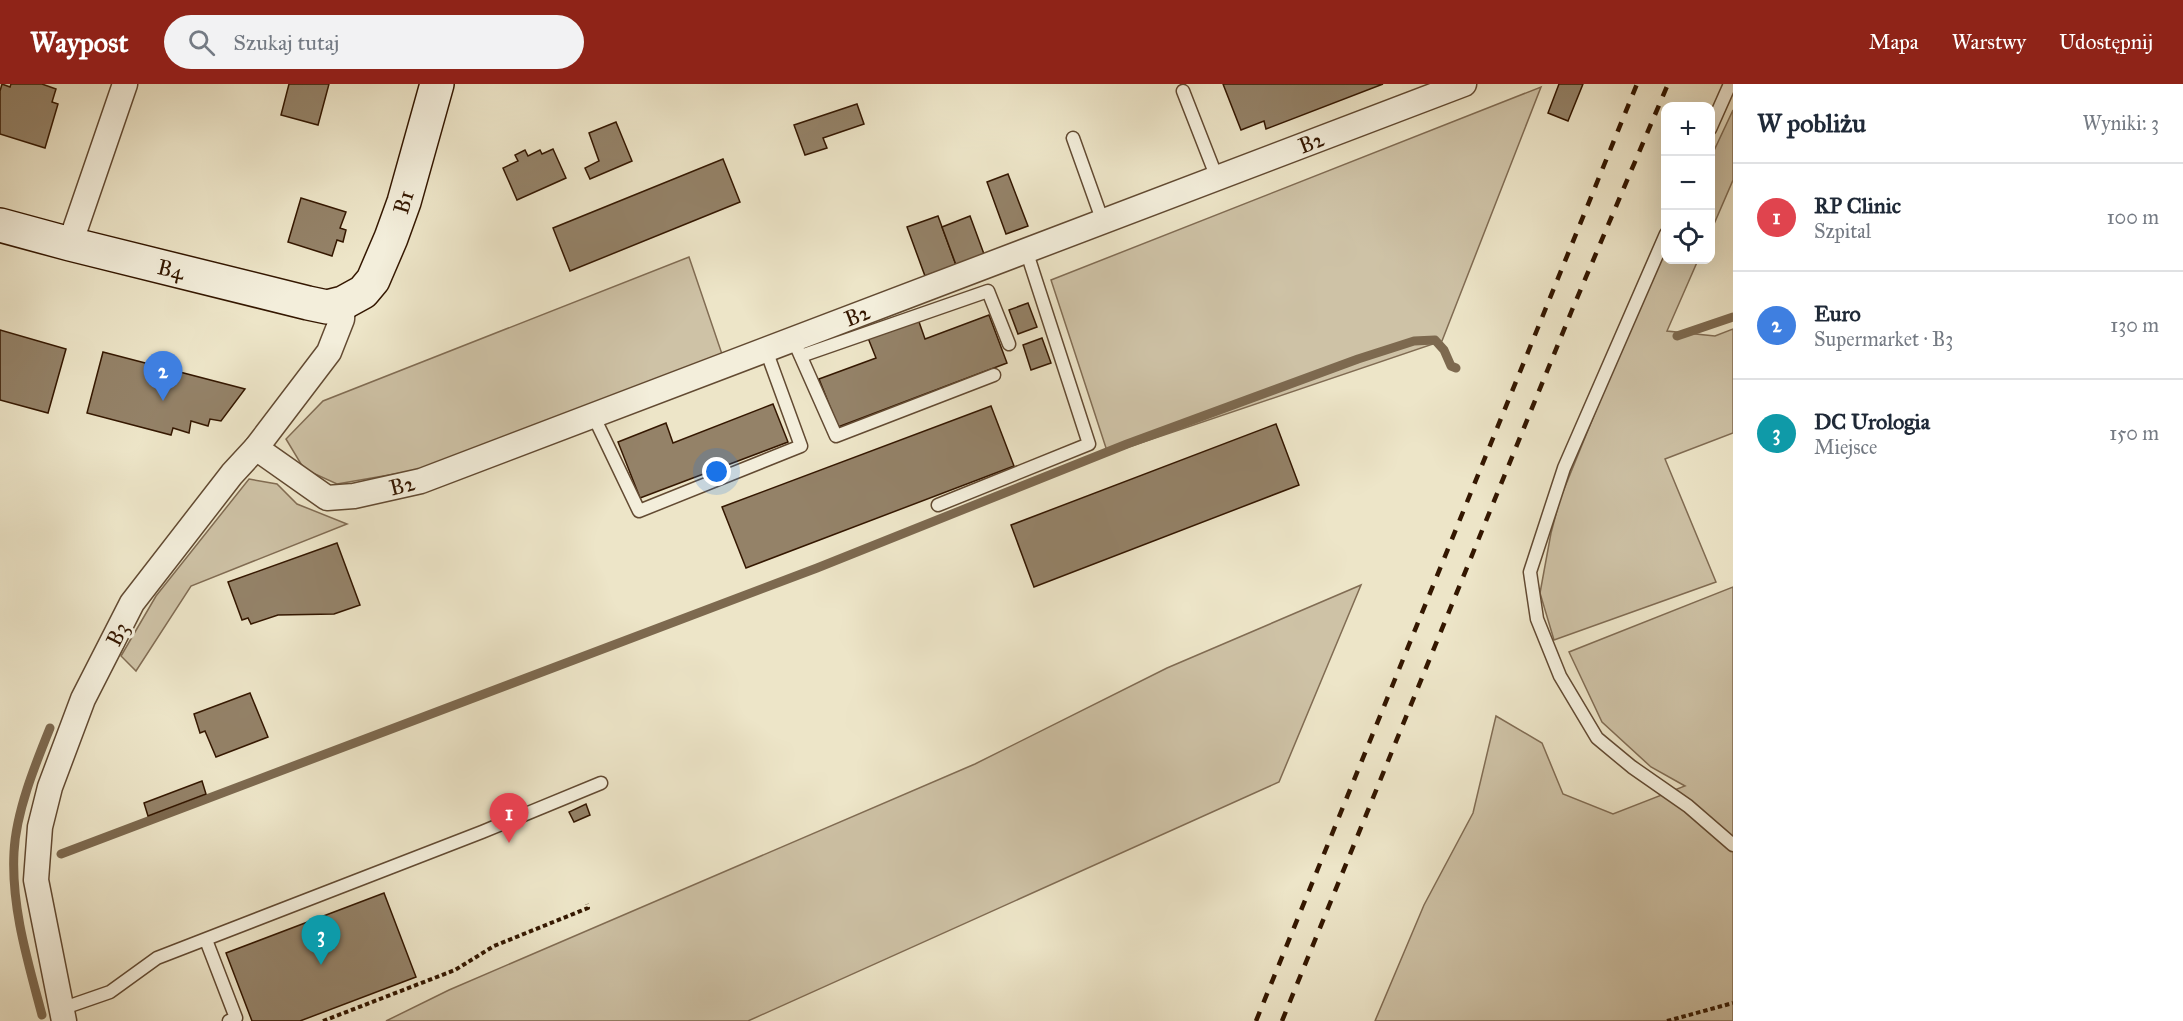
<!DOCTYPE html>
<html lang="pl">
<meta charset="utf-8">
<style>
:root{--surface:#fff;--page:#f2f2f3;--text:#1f2937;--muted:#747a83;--line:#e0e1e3;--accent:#8f2418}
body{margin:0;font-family:"IM FELL Great Primer",serif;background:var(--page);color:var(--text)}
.controls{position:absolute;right:18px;top:18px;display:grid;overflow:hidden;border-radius:12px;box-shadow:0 6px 24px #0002}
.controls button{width:54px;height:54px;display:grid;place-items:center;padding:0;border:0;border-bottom:2px solid var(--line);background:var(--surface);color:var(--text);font:30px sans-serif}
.you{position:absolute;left:717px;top:388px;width:21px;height:21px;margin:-15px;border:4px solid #fff;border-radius:50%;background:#1a73e8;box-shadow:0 0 0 9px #1a73e833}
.badge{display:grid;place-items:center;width:39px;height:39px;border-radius:50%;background:var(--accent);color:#fff;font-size:20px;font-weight:700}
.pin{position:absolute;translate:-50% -50px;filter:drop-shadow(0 2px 3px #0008)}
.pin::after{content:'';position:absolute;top:32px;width:21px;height:18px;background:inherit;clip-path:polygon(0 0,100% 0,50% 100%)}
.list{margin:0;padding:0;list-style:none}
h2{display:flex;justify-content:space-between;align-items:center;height:78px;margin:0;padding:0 24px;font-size:26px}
h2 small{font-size:20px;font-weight:400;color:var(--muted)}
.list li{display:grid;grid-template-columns:39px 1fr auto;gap:18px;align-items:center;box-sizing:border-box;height:108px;padding:0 24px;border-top:2px solid var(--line)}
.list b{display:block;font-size:22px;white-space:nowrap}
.list p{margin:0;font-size:20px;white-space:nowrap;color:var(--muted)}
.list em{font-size:20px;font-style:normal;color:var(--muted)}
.icon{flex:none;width:33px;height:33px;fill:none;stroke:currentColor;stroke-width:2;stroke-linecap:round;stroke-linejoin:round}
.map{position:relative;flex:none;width:1733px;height:937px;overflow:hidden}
header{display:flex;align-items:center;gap:36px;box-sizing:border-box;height:84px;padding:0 30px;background:var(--accent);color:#fff}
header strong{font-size:28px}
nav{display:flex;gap:33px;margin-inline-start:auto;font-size:21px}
.search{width:420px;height:54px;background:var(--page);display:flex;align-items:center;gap:15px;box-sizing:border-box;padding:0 21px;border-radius:33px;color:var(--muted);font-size:22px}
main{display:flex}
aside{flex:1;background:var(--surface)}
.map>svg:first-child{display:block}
.green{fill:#cec2a6;stroke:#816c53;stroke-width:1.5}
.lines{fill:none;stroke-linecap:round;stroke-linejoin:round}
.stream{stroke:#7d694f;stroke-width:9}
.building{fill:#948268;stroke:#341700;stroke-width:1.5}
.lane-casing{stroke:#624a32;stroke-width:15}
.street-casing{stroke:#624a32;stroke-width:27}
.secondary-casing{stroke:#341700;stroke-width:36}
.path{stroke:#341700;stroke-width:4;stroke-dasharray:4.5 3;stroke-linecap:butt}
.lane{stroke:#f3eedb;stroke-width:12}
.street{stroke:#f3eedb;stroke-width:24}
.secondary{stroke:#f3eedb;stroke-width:33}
.rail{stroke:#341700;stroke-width:4.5;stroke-dasharray:10 10;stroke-linecap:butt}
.labels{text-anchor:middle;stroke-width:6;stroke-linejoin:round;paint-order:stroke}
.street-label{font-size:22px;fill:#341700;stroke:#f3eedb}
</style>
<header>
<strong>Waypost</strong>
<div class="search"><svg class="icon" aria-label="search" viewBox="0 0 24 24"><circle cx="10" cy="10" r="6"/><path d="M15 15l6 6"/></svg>Szukaj tutaj</div>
<nav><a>Mapa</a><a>Warstwy</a><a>Udostępnij</a></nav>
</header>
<main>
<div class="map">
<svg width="1733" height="937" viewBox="0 0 1733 937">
<rect width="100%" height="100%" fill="#ede5c8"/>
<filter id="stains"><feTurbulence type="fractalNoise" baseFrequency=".00333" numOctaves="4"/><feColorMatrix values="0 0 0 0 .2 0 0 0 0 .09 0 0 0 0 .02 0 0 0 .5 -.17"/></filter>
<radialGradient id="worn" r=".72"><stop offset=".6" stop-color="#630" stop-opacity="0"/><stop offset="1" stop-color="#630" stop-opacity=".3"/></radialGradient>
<g class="green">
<path d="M1541,3L1442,257L1108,370L1051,196Z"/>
<path d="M1733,26V96L1711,147V73Z"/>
<path d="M1665,168L1666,176H1698L1667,247L1715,252L1733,245V349L1665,375L1716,498L1554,556L1540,509L1551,449L1560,415L1632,238Z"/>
<path d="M689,173L724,276L418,386L337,400L304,385L286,355L323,317Z"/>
<path d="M249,395L277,400L297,420L347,440L191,502L136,587L121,572L156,512Z"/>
<path d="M1361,501L1279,698L748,937H386L449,906L975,680L1167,584Z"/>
<path d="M1733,503V937H1375L1424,821L1473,729L1496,632L1542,659L1563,710L1613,730L1685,702L1651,683L1602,638L1569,568Z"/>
</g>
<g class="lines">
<g class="stream">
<path d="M1677,252L1733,233"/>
<path d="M61,770L817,484L1127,360L1358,275L1414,257L1435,256L1444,266L1451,282L1456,284"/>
<path d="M42,931C28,878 11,823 14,768C16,728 35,681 50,644"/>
</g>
</g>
<g class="building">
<path d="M2,0L10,3L11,0H42L56,5L52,18L58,20L45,64L0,50V7Z"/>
<path d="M289,0H329L318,41L281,31Z"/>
<path d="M1223,0H1383L1266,45L1264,37L1241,46Z"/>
<path d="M1559,0H1583L1568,37L1548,29Z"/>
<path d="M857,20L864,40L823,54L827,64L805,71L794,41Z"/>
<path d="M616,38L632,77L590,95L585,84L599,77L589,49Z"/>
<path d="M553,65L566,94L517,116L503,84L518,77L515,71L525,66L528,72L540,66L542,70Z"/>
<path d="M723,75L740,118L570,187L553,144Z"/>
<path d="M1008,90L1028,142L1006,150L987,98Z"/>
<path d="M301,114L346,128L340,144L346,146L343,158L337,156L332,172L288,158Z"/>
<path d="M938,132L956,181L925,192L907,143Z"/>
<path d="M970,132L984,170L956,181L942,143Z"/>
<path d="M1028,219L1037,243L1018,250L1009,226Z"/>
<path d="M989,231L1007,279L838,343L819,295L876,274L868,254L918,235L925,255Z"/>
<path d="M0,246L66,265L48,329L0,316Z"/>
<path d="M1042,254L1051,279L1031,286L1023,261Z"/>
<path d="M103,268L245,305L221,337L210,335L208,342L191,337L189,349L173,344L171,351L87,329Z"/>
<path d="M773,320L788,358L640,414L618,358L666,339L673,359Z"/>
<path d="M991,322L1014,382L746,484L722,423Z"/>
<path d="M1276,340L1299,401L1034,503L1011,441Z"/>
<path d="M337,459L360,521L334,530L278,531L251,540L248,534L242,536L228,498Z"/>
<path d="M250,609L268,653L216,673L205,647L200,649L194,630Z"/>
<path d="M202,697L206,710L148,732L144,719Z"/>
<path d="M586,720L590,731L574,738L569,728Z"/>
<path d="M384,809L416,893L300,937H252L226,869Z"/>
</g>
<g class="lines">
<defs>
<g id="lane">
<path d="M1183,7L1217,94"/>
<path d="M1710,45L1730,0"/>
<path d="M1073,54L1103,138"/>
<path d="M1666,150L1564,384L1530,488L1537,535L1560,592L1597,654L1632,683L1688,722L1733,761"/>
<path d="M793,255L836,352L994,291"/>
<path d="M801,272L988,207L1009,260"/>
<path d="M593,331L639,427L801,362L766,266"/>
<path d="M938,421L1089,360L1026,166"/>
<path d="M206,856L236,934L229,937"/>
<path d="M61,925L110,908L157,874L482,748L601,699"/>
</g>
<g id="street">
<path d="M70,160L125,0"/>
<path d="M256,364L327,414L354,412L421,397L1464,0"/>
<path d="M64,937L36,796L40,743L50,703L83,615L132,519L232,390L256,364L329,268L342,235L343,219"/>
</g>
<path id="secondary" d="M0,141L70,160L308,219L327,223L343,219L363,208L373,196L391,154L404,118L437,0"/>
</defs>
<use href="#lane" class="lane-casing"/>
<use href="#street" class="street-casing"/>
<use href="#secondary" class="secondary-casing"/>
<g class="path">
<path d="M323,937L455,886L494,862L588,824L587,820"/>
<path d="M1667,937L1733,919"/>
</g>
<use href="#lane" class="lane"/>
<use href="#street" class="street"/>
<use href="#secondary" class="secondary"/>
<g class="rail">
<path d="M1256,937L1637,0"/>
<path d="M1282,937L1572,226L1668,0"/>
</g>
</g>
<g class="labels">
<g class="street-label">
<text transform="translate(1311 58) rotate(-21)" y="8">B2</text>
<text transform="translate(403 118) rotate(-73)" y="8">B1</text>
<text transform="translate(171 185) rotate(14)" y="8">B4</text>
<text transform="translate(857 231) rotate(-21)" y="8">B2</text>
<text transform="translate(402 401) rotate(-14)" y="8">B2</text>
<text transform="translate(117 550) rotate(-63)" y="8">B3</text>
</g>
</g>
<rect width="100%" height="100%" filter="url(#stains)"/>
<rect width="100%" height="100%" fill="url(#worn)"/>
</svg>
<div class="controls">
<button>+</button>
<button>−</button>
<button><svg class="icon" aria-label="locate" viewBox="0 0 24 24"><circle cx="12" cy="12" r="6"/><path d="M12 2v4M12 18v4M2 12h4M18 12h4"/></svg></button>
</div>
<div class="you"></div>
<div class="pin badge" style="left:509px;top:759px;background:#e0444e">1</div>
<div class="pin badge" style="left:163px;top:317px;background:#3f7fe0">2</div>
<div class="pin badge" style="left:321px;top:881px;background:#0f9aa8">3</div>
</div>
<aside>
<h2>W pobliżu<small>Wyniki: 3</small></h2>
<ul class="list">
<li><span class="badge" style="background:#e0444e">1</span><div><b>RP Clinic</b><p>Szpital</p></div><em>100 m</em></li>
<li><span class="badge" style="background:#3f7fe0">2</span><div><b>Euro</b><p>Supermarket · B3</p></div><em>130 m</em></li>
<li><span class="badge" style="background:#0f9aa8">3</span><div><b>DC Urologia</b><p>Miejsce</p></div><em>150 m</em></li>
</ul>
</aside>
</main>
